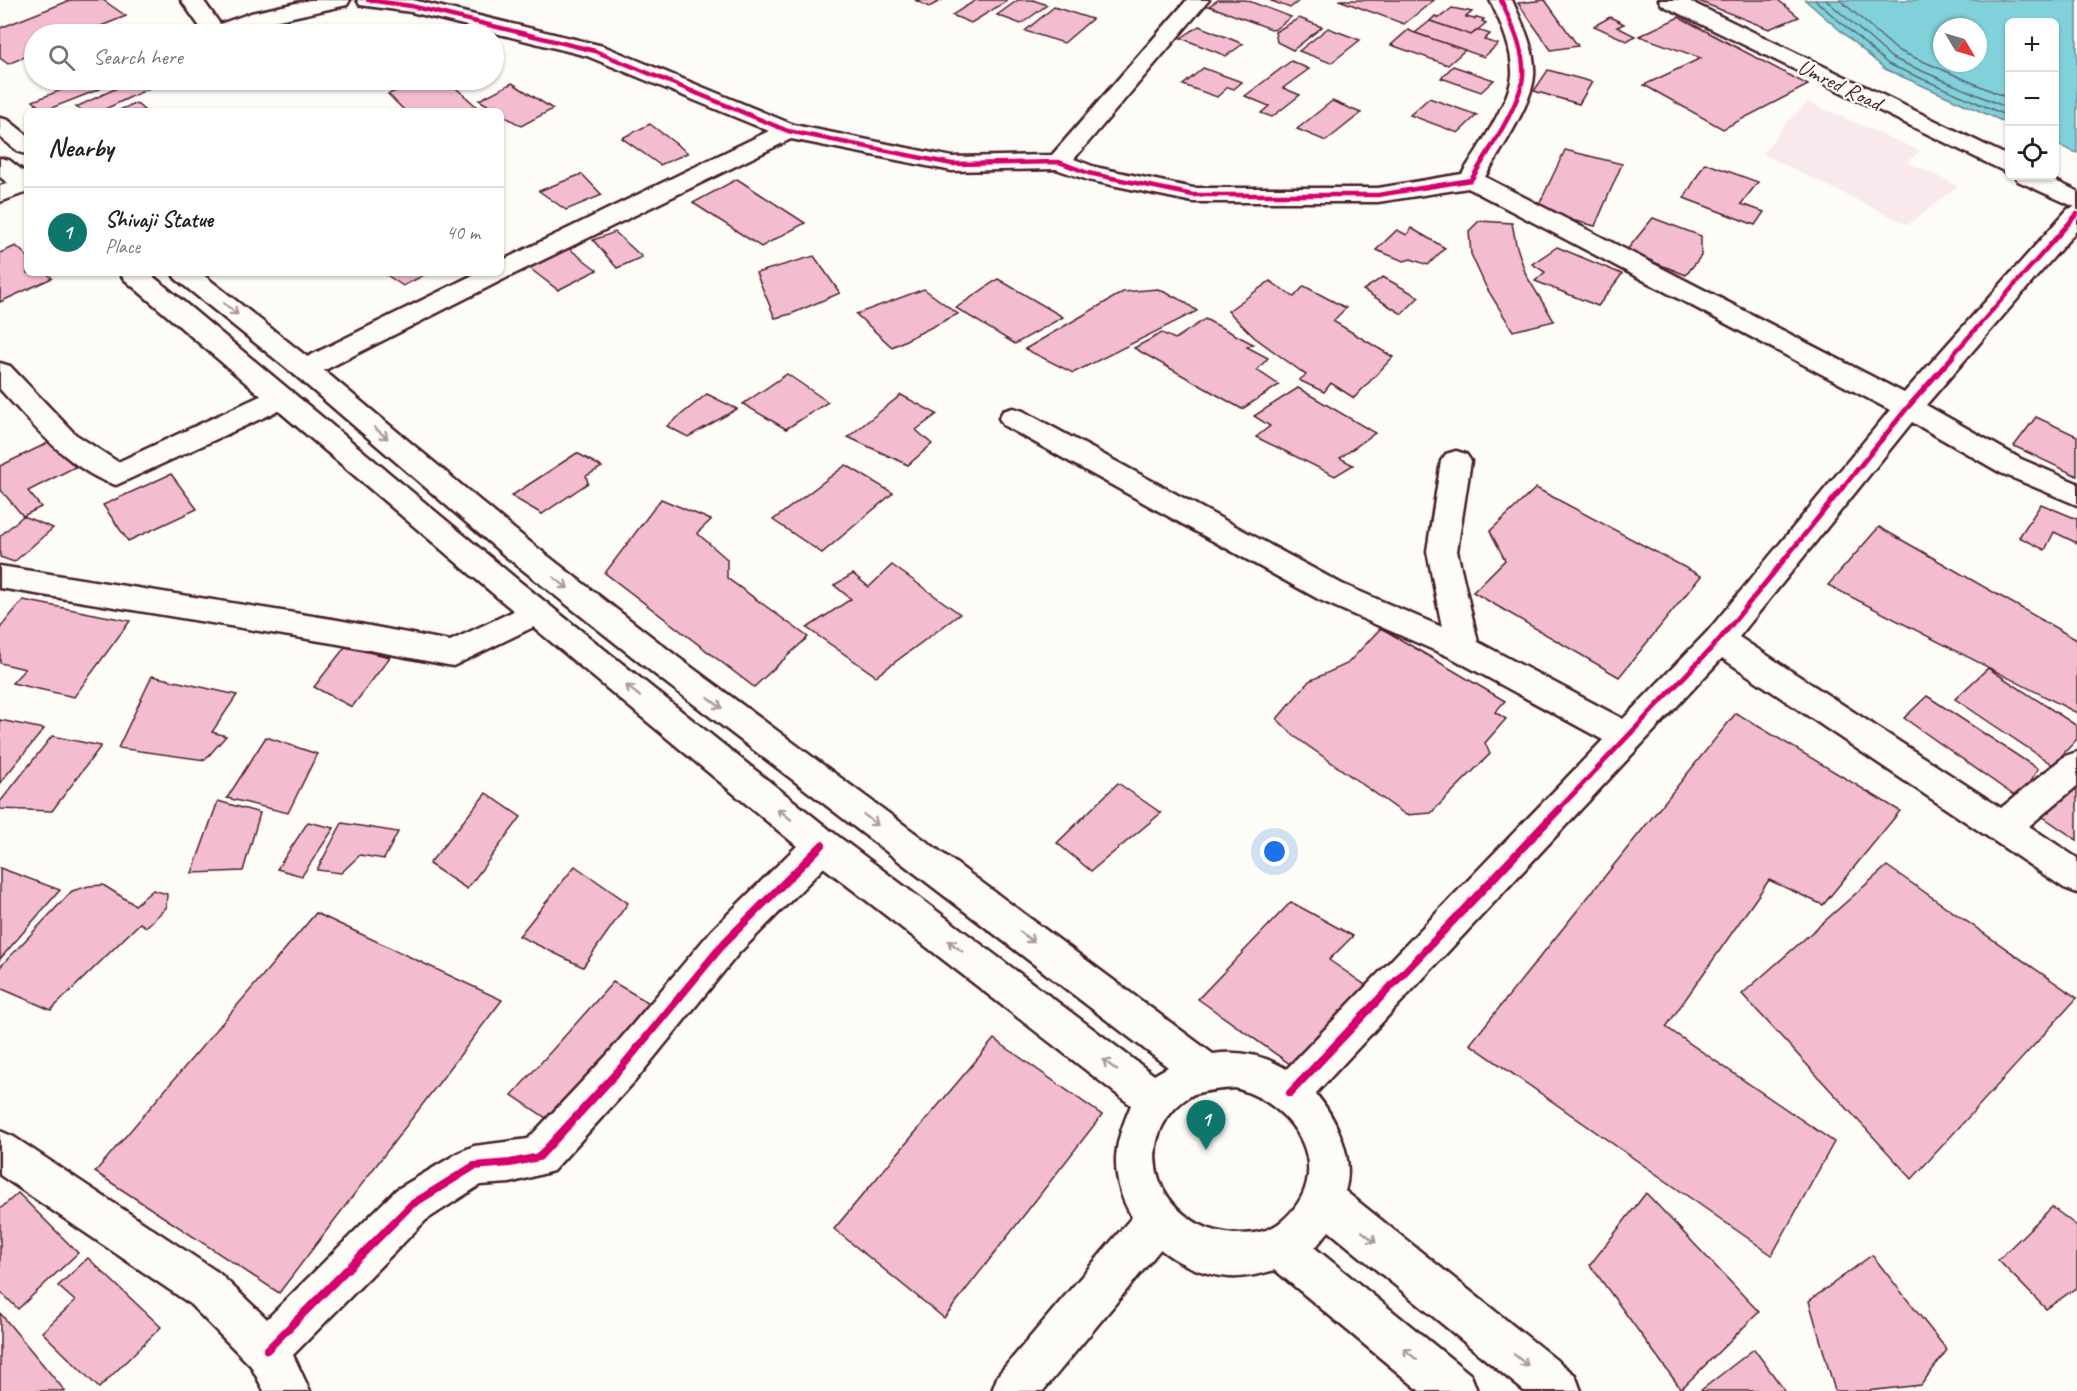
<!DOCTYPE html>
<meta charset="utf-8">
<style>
:root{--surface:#fff;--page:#f2f2f2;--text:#202124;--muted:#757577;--line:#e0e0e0;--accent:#0f766e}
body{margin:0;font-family:Caveat,sans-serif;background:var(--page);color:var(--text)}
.controls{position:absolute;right:18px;top:18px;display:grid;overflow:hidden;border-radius:9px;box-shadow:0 2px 4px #0004}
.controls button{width:54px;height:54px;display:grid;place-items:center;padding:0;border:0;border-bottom:2px solid var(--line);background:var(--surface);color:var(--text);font:30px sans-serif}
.compass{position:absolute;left:1933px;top:18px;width:54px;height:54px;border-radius:50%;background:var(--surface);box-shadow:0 2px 4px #0004;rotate:128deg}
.you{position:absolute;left:1275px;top:852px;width:21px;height:21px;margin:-15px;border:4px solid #fff;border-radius:50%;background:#1a73e8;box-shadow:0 0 0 9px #1a73e833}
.badge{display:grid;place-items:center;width:39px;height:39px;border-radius:50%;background:var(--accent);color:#fff;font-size:20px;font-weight:700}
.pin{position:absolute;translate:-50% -50px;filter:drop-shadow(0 2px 3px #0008)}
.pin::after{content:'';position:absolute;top:32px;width:21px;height:18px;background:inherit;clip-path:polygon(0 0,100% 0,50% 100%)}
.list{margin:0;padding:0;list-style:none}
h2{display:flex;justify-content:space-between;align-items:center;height:78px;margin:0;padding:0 24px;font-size:26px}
h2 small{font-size:20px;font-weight:400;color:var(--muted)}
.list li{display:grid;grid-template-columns:39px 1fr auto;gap:18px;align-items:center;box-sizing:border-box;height:90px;padding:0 24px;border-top:2px solid var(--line)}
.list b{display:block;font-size:22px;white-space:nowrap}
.list p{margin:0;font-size:20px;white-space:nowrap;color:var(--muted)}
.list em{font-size:20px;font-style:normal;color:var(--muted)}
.icon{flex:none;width:33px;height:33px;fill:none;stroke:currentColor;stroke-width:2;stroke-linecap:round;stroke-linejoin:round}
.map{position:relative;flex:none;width:2077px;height:1391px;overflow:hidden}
.search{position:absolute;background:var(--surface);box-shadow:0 2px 4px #0004;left:24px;top:24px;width:480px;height:66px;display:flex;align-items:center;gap:15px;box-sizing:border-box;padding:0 21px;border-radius:33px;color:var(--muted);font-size:22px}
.panel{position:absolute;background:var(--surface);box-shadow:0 2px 4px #0004;left:24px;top:108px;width:480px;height:168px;border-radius:9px}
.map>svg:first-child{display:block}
.built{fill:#fae9ec}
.water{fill:#80d1da;stroke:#6a8a94;stroke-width:1.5;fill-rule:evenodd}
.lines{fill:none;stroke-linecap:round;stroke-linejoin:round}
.shore{stroke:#606671;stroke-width:1.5}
.building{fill:#f4bcd1;stroke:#4a1f2b;stroke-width:1.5}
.minor-casing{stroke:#4a1f2b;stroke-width:5}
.major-casing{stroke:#4a1f2b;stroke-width:5}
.minor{fill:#fdfcf7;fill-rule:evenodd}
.major{fill:#fdfcf7;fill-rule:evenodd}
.cycleway-far2-casing{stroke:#fdfcf7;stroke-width:8}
.cycleway-far1-casing{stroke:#fdfcf7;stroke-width:9}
.cycleway-casing{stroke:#fdfcf7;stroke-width:11}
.cycleway-far2{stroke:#d6006c;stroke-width:4.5}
.cycleway-far1{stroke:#d6006c;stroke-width:5}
.cycleway{stroke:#d6006c;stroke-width:8}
.oneway{stroke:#ac999b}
.labels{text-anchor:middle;stroke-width:4.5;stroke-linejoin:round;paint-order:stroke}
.far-street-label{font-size:22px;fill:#4a1f2b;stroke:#fdfcf7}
</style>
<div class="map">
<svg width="2077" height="1391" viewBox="0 0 2077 1391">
<rect width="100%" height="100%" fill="#fdfcf7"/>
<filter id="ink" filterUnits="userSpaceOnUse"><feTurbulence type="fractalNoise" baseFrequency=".0167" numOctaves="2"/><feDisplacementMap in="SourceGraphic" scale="12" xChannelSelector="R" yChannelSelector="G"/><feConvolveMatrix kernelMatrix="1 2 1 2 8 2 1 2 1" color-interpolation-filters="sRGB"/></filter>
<g filter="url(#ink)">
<path class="built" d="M1808,102L1920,151L1907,162L1958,186L1908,225L1763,154L1783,126Z"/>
<path class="water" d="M1805,0H2077V153L2055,144L2054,22H2010L2009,124L1885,69ZM1942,27H1978V63H1942Z"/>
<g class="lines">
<g class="shore">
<path d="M1815,0L1888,64L2010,117"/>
<path d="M1826,0L1892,58L2010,109"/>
<path d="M1840,0L1897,50L2010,99"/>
</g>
</g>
<g class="building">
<path d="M71,0H103L126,16L81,34H34V53L8,64L0,58V28Z"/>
<path d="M915,0H942L929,7Z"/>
<path d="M976,0H1005L1007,1L971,23L952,15Z"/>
<path d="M1018,0H1033L1047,5L1021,24L997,15Z"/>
<path d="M1218,0H1246L1291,17L1274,30L1209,6Z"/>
<path d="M1269,0H1300L1290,8Z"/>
<path d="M1339,0H1434L1404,24Z"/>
<path d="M1545,0L1578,46L1551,50L1518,3Z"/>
<path d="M1696,0H1778L1799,17L1769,29Z"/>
<path d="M1054,7L1092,19L1064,43L1025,31Z"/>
<path d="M1452,8L1472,12L1466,17L1474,19L1477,17L1484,19L1482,21L1486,23L1471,35L1430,21L1435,16L1439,18Z"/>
<path d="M1610,17L1624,24L1617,27L1635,36L1627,41L1594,26Z"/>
<path d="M1679,17L1808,85L1723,129L1644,85L1701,58L1639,36Z"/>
<path d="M1299,18L1322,27L1293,50L1277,42L1275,32Z"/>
<path d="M1430,21L1471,35L1478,30L1490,34L1484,40L1498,44L1484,57L1415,33Z"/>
<path d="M1199,26L1243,44L1226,56L1181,38Z"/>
<path d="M1328,28L1360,40L1331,63L1299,51Z"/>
<path d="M1408,30L1415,33L1465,50L1448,65L1391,45Z"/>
<path d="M1291,61L1309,69L1283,88L1300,95L1272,117L1261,113L1269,106L1245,96Z"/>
<path d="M1453,66L1494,80L1481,92L1441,78Z"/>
<path d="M1203,68L1242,82L1234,89L1228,87L1217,97L1183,85Z"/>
<path d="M1548,70L1592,82L1579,104L1534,91Z"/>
<path d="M87,80L100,89L44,111L33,101Z"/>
<path d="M134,80H167L101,111H83L76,107Z"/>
<path d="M427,80H447L476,106L463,111H405L388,94Z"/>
<path d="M512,83L553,109L521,126L501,114V111H497L479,100Z"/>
<path d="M1429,98L1477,115L1458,133L1410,115Z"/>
<path d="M1332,101L1361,113L1326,141L1297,129Z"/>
<path d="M136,103L145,111H117Z"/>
<path d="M650,124L688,153L660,165L622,138Z"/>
<path d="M1565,150L1622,164L1595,226L1536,211Z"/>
<path d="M1705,163L1758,182L1741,204L1764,212L1755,225L1684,198Z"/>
<path d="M582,174L602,195L566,210L539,191Z"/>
<path d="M737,179L805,223L761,247L693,203Z"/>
<path d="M1653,218L1701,236V256L1686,275L1626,251Z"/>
<path d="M1479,221L1512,223L1516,244L1526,275L1554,321L1513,331L1486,287L1471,254L1469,231Z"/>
<path d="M1411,228L1445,248L1428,265L1411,259L1404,261L1376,250L1397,230L1407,235Z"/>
<path d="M615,232L642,257L617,268L593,240Z"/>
<path d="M16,246L27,256V273H47L52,278L0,302V253Z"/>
<path d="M567,247L597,270L558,290L528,267Z"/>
<path d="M1557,247L1622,274L1598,306L1535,281L1545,272L1532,264Z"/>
<path d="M814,256L840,293L791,314L775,318L756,273Z"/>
<path d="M384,273H428L403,286Z"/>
<path d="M1383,277L1419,297L1402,314L1363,290Z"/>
<path d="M998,279L1063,317L1015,344L956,308Z"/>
<path d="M1270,281L1294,297L1304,286L1346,308L1333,321L1393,357L1354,398L1331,383L1324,392L1299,380L1306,375L1254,337L1228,311Z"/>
<path d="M924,289L958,314L892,347L856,314Z"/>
<path d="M1158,289L1183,301L1197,311L1073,373L1025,349L1123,292Z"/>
<path d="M1205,319L1253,344L1247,347L1268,358L1257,370L1279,385L1242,409L1134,348L1162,333L1175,339Z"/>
<path d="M787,374L828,402L786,429L743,404Z"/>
<path d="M1298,388L1375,433L1340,458L1353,465L1335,476L1256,437L1270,426L1254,416Z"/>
<path d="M707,394L737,409L688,437L667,426Z"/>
<path d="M901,395L937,414L916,430L932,444L908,465L848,437Z"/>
<path d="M2036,417L2077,436V476L2014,446Z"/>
<path d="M52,441L75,467L28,491L41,507L23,516L0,489V466Z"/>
<path d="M577,453L602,467L586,476L588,483L542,514L511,496Z"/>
<path d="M846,465L893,493L822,553L773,520Z"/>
<path d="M171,474L197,509L128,541L103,505Z"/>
<path d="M1536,488L1701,576L1619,677L1473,592L1505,560L1490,531Z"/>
<path d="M661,499L711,520L697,533L727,559V578L808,637L754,687L605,573Z"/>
<path d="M2041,504L2077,519V543L2054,532L2045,550L2019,537Z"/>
<path d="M23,516L53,528L14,562L0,557V536Z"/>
<path d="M1879,527L2077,640V713L1828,585Z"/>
<path d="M892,565L960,614L876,676L807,628L851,599L834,585L853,574L869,587Z"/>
<path d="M23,600L130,621L74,697L12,683L25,669L0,663V628Z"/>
<path d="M1381,628L1505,701L1495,712L1506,719L1485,743L1490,754L1431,813L1406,815L1294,736L1277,719L1309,681L1347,664Z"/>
<path d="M345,647L390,657L352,707L314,687Z"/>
<path d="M1988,668L2077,726V739L2053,765L1955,699Z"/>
<path d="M152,676L237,695L212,732L226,736L205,760L118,748Z"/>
<path d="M1927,696L2038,769L2019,799L1904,718Z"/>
<path d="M1736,713L1900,811L1823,905L1769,880L1666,1027L1834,1142L1772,1255L1470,1044Z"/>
<path d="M0,720L44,729L0,783Z"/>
<path d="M52,736L101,746L52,811L0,809V802Z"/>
<path d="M266,737L317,754L288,813L227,798Z"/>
<path d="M1118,783L1161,813L1091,871L1057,843Z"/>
<path d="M2077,784V840L2036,812Z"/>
<path d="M486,793L521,817L467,889L429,864Z"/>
<path d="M218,801L260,813L243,871L192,873Z"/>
<path d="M308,822L334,828L302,876L277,869Z"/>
<path d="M342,823L398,832L384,859L360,855L341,873L317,870Z"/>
<path d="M575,866L628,903L583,967L519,936Z"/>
<path d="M1887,866L2077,998L1912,1179L1742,994Z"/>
<path d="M0,868L60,890L0,959Z"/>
<path d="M103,885L135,905L153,890L167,894L166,908L146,927L140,923L51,1010L0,988V967L72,891L89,886Z"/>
<path d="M1291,902L1353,936L1329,960L1368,987L1297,1069L1198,999Z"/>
<path d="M316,913L502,1000L279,1293L95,1172Z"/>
<path d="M613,982L653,1005L552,1122L512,1095Z"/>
<path d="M994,1039L1102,1115L944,1318L834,1229Z"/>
<path d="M18,1193L78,1253L18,1309L0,1291V1209Z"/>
<path d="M1646,1193L1759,1312L1681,1389L1590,1265Z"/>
<path d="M2052,1207L2077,1226V1287L2046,1309L1998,1260Z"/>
<path d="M1872,1255L1947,1350L1921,1385L1867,1391H1835L1809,1301Z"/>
<path d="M88,1258L161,1327L99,1388L42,1332L75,1301L58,1286Z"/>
<path d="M0,1313L65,1391H0Z"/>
<path d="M1754,1349L1785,1391H1700Z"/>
</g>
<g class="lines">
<defs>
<g id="minor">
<path d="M181,0H203L220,24L251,13L310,0H350L347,5L265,23L232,34H205Z"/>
<path d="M357,0H413L603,46L794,125L952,157L1052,155L1187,0H1209L1074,159L1095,167L1193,188H1378L1462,174C1477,150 1510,102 1512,75C1513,49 1501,23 1490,0H1512C1522,23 1536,50 1534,76C1532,104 1499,153 1485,177L1904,393L2068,209L2075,207L2018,181L2015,176H2045L2077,191V230L1926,405L2021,459L2077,483V505L2001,473L1912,422L1739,637L2001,808L2065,756L2077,752V786L2029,826L2077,858V893L2064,888L1722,658L1304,1106L1290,1112L1276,1106L1270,1093L1276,1080L1603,740L1452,658L1320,600L1003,425L999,418L1003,411L1013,408L1023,411L1342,584L1442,627L1427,551L1441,461L1446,454L1456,451L1466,454L1471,461L1457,551L1478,642L1623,719L1708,631L1890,410L1468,188L1378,202H1193L1088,180L1056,169L952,171L791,139L508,277L315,375L305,378L295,375L291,369L295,363L477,273H501V261L769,131L587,56L411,12L360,5Z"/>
<path d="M1659,0H1687L2010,157V174L1662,5Z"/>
<path d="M27,177V192L0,202V186Z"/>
<path d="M0,363L10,366L75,434L118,462L271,391L281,389L291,391L295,398L291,405L116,485C72,473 30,422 0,389Z"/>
<path d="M0,566L338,620L450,641L537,600L548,604L553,612L548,620L453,666L338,644L0,588Z"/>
<path d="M822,830L835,834L840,845L835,856L738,954L635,1081L553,1171L510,1183L480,1185L426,1220L293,1355L310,1391H264L251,1366L189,1303L0,1175V1131L14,1137L219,1273L267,1319L396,1190L460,1152L474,1146L528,1139L607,1055L712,930L809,834Z"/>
<path d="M1158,1198L1173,1204L1179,1219L1173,1234L1043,1391H992L998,1375L1143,1204Z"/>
</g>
<g id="major">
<path d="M0,118L8,120L27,135V154L19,152L0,137Z"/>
<path d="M0,158L9,160L27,174V193L18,191L0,177Z"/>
<path d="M120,273H149L519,581L835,834L1154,1075L1168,1067L657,676L504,555L295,375L176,279L172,273H201L315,363L526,539L679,658L1213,1054C1270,1046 1318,1081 1339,1132C1347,1151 1351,1172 1345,1191L1575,1375L1581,1391H1524L1329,1231L1315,1248L1471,1375L1477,1391H1420L1275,1270C1260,1274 1245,1278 1229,1277C1169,1272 1114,1220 1116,1158C1117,1139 1124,1122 1131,1105L809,856L497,597L124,279ZM1235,1088C1296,1104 1338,1173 1282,1221C1270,1231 1255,1234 1240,1234C1180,1235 1132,1172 1167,1118C1174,1108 1184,1099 1194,1094C1207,1090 1222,1089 1235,1088Z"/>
</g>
</defs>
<use href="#minor" class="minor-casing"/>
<use href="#major" class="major-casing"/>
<use href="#minor" class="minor"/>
<use href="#major" class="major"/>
<defs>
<g id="cycleway-far2">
<path d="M368,0L411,6L595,51L788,131L952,164L1059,162L1088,173L1193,195H1378L1471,180C1486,155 1521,104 1523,76C1525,50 1511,23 1501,0"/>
<path d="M1952,356L2077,214"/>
</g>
<path id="cycleway-far1" d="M1557,811L1719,640L1908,407L1954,355"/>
<g id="cycleway">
<path d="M1290,1093L1559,809"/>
<path d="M267,1350L411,1205L474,1166L510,1163L539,1157L621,1068L725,942L822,845"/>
</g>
</defs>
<use href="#cycleway-far2" class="cycleway-far2-casing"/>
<use href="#cycleway-far1" class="cycleway-far1-casing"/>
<use href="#cycleway" class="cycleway-casing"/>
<use href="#cycleway-far2" class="cycleway-far2"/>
<use href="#cycleway-far1" class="cycleway-far1"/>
<use href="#cycleway" class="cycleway"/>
</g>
<defs><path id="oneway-shaft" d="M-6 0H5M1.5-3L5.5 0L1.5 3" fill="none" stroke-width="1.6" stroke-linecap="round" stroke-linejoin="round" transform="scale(1.5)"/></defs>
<g class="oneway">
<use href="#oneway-shaft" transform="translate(231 309) rotate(39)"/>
<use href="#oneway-shaft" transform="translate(381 433) rotate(40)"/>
<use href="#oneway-shaft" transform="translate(561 583) rotate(38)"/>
<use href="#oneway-shaft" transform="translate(633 691) rotate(-141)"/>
<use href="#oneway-shaft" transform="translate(715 703) rotate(37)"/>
<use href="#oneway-shaft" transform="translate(784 814) rotate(-141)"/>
<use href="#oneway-shaft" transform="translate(871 820) rotate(37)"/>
<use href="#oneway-shaft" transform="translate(1027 937) rotate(37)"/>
<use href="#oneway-shaft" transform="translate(955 946) rotate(-143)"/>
<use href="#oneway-shaft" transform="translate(1110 1065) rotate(-143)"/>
<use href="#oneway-shaft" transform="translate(1369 1237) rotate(39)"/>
<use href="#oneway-shaft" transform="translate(1410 1354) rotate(-140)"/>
<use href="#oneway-shaft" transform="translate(1521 1360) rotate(39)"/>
</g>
</g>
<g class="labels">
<g class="far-street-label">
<text transform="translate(1840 84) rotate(26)" y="8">Umred Road</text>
</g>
</g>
</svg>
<div class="controls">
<button>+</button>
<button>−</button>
<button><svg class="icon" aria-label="locate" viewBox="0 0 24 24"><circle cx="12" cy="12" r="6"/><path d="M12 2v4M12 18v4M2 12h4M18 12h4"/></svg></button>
</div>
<svg class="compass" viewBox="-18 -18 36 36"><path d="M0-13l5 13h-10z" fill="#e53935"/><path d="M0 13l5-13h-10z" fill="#757577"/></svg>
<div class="you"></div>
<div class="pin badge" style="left:1206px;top:1150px">1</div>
<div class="search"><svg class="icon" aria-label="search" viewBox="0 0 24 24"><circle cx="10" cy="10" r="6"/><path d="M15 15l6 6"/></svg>Search here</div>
<section class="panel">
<h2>Nearby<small></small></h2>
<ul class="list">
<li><span class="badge">1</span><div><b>Shivaji Statue</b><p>Place</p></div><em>40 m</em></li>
</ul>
</section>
</div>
